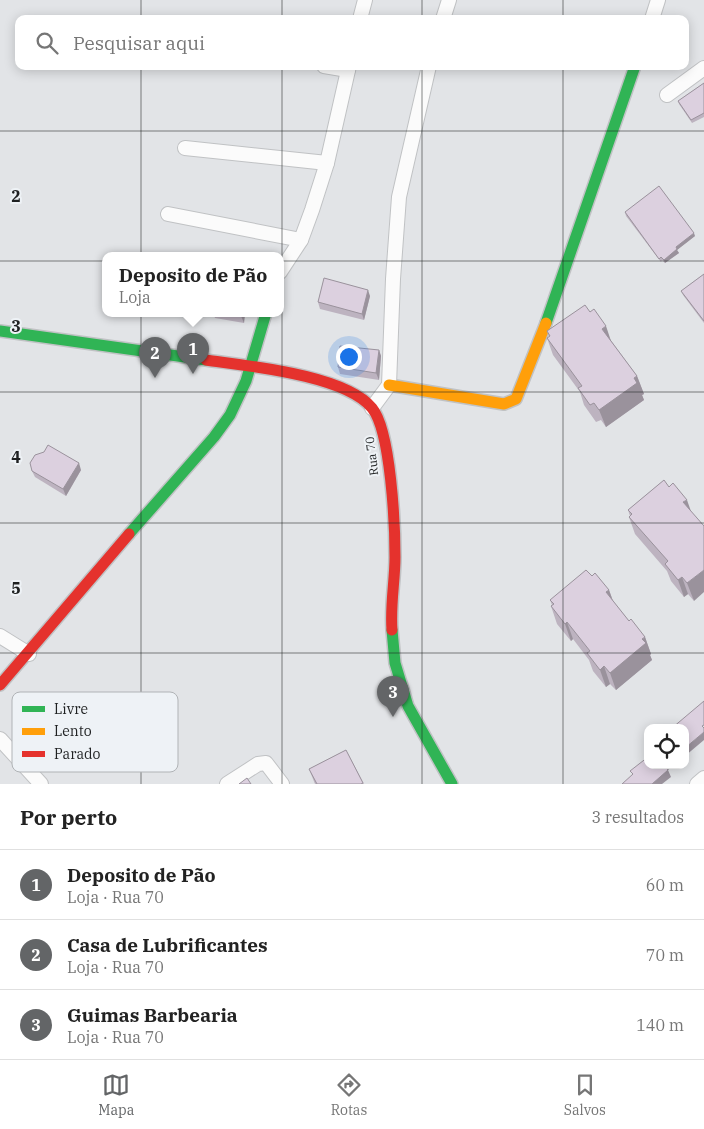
<!DOCTYPE html>
<html lang="pt">
<meta charset="utf-8">
<style>
:root{--surface:#fff;--page:#f6f6f6;--text:#222;--muted:#767676;--line:#e0e0e0;--accent:#636567}
body{margin:0;font-family:"IBM Plex Serif",serif;background:var(--page);color:var(--text)}
.controls{position:absolute;right:15px;bottom:15px;display:grid;overflow:hidden;border-radius:10px;box-shadow:0 2px 12px #0003}
.controls button{width:45px;height:45px;display:grid;place-items:center;padding:0;border:0;border-bottom:1px solid var(--line);background:var(--surface);color:var(--text);font:25px sans-serif}
.you{position:absolute;left:348px;top:356px;width:18px;height:18px;margin:-12px;border:4px solid #fff;border-radius:50%;background:#1a73e8;box-shadow:0 0 0 8px #1a73e833}
.badge{display:grid;place-items:center;width:32px;height:32px;border-radius:50%;background:var(--accent);color:#fff;font-size:16px;font-weight:700}
.pin{position:absolute;translate:-50% -41px;filter:drop-shadow(0 1px 2px #0008)}
.pin::after{content:'';position:absolute;top:26px;width:18px;height:15px;background:inherit;clip-path:polygon(0 0,100% 0,50% 100%)}
.popup{position:absolute;left:102px;top:252px;width:182px;height:65px;box-sizing:border-box;display:grid;place-content:center;border-radius:10px;background:var(--surface);filter:drop-shadow(0 1px 4px #0005);font-size:16px;white-space:nowrap;color:var(--muted)}
.popup b{font-size:19px;color:var(--text)}
.popup::after{content:'';position:absolute;left:50%;top:100%;margin-left:-10px;border:10px solid transparent;border-top-color:var(--surface)}
.list{margin:0;padding:0;list-style:none}
h2{display:flex;justify-content:space-between;align-items:center;height:65px;margin:0;padding:0 20px;font-size:21px}
h2 small{font-size:16px;font-weight:400;color:var(--muted)}
.list li{display:grid;grid-template-columns:32px 1fr auto;gap:15px;align-items:center;box-sizing:border-box;height:70px;padding:0 20px;border-top:1px solid var(--line)}
.list b{display:block;font-size:19px;white-space:nowrap}
.list p{margin:0;font-size:16px;white-space:nowrap;color:var(--muted)}
.list em{font-size:16px;font-style:normal;color:var(--muted)}
.icon{flex:none;width:28px;height:28px;fill:none;stroke:currentColor;stroke-width:2;stroke-linecap:round;stroke-linejoin:round}
.map{position:relative;flex:none;width:704px;height:784px;overflow:hidden}
.search{position:absolute;background:var(--surface);box-shadow:0 2px 12px #0003;left:15px;right:15px;top:15px;height:55px;display:flex;align-items:center;gap:12px;box-sizing:border-box;padding:0 18px;border-radius:10px;color:var(--muted);font-size:19px}
.sheet{height:275px;background:var(--surface)}
nav{display:flex;justify-content:space-around;align-items:center;box-sizing:border-box;height:70px;border-top:1px solid var(--line);background:var(--surface);font-size:14px;color:var(--muted)}
nav a{display:grid;justify-items:center;gap:2px}
nav .on{color:var(--accent)}
.map>svg:first-child{display:block}
.lines{fill:none;stroke-linecap:round;stroke-linejoin:round}
.street-casing{stroke:#c0c2c4;stroke-width:16}
.fast-casing{stroke:#c0c2c4;stroke-width:14}
.slow-casing{stroke:#c0c2c4;stroke-width:14}
.jam-casing{stroke:#c0c2c4;stroke-width:14}
.street{stroke:#fbfbfb;stroke-width:14}
.fast{stroke:#30b455;stroke-width:11}
.slow{stroke:#ff9f0a;stroke-width:11}
.jam{stroke:#e5322d;stroke-width:11}
.wall{fill:#bdb3c0}
.shaded-wall{fill:#9a929c}
.building{fill:#dcd0df;stroke:#9a929c}
.grid{fill:none;stroke:#1f2122;stroke-width:1;stroke-opacity:0.55}
.labels{text-anchor:middle;stroke-width:4;stroke-linejoin:round;paint-order:stroke}
.street-label{font-size:12px;fill:#1f2122;stroke:#eef2f6}
.key{fill:#eef2f6;stroke:#b0b3b6;stroke-width:1}
.key-label{font-size:14px;fill:#1f2122}
.grid-label{font-size:16px;text-anchor:middle;font-weight:bold;fill:#1f2122;stroke:#eef2f6;stroke-width:4;stroke-linejoin:round;paint-order:stroke}
</style>
<div class="map">
<svg width="704" height="784" viewBox="0 0 704 784">
<rect width="100%" height="100%" fill="#e2e4e7"/>
<g class="lines">
<defs>
<g id="street">
<path d="M360,19L365,0"/>
<path d="M443,19L449,0"/>
<path d="M652,19L658,0"/>
<path d="M324,66L348,70"/>
<path d="M667,95L704,68"/>
<path d="M185,148L327,163"/>
<path d="M168,214L301,240"/>
<path d="M280,272L301,240L312,210L327,163L349,66"/>
<path d="M372,408L389,385L393,279L399,197L429,66"/>
<path d="M0,636L29,654"/>
<path d="M0,739L41,784"/>
<path d="M227,784L258,764L266,763L282,784"/>
<path d="M697,784L704,778"/>
</g>
<g id="fast">
<path d="M546,323L635,66"/>
<path d="M0,331L206,360"/>
<path d="M129,534L214,437L230,415L246,381L266,313"/>
<path d="M392,630L395,663L408,706L452,784"/>
</g>
<path id="slow" d="M389,385L504,404L516,399L546,323"/>
<g id="jam">
<path d="M206,360C248,366 345,375 372,408C391,431 395,526 395,557C395,581 390,605 392,630"/>
<path d="M0,685L129,534"/>
</g>
</defs>
<use href="#street" class="street-casing"/>
<use href="#fast" class="fast-casing"/>
<use href="#slow" class="slow-casing"/>
<use href="#jam" class="jam-casing"/>
<use href="#street" class="street"/>
<use href="#fast" class="fast"/>
<use href="#slow" class="slow"/>
<use href="#jam" class="jam"/>
</g>
<g class="wall">
<path d="M704,83V117L692,123L679,104L678,101Z"/>
<path d="M625,212L695,236L677,250L679,253L665,263L662,260L661,262L626,216Z"/>
<path d="M704,274V323L683,295L681,291Z"/>
<path d="M370,296L364,320L320,309L318,302Z"/>
<path d="M590,312L637,376L644,394L642,395L644,400L606,427L601,420L596,422L584,405L580,392L553,355L547,338L549,337L547,331Z"/>
<path d="M213,313H245L244,323L215,318Z"/>
<path d="M379,350L381,356L379,380L340,374L338,367Z"/>
<path d="M81,470L66,496L35,477L32,471Z"/>
<path d="M664,480L694,601L688,594L684,597L671,581L667,571L635,534L629,517L630,516L628,510Z"/>
<path d="M609,590L613,601L629,621L645,637L651,654L650,655L652,660L616,690L610,684L606,687L593,671L589,660L573,639L571,641L557,624L551,606L552,605L550,600Z"/>
<path d="M346,750L364,784H315L309,769Z"/>
</g>
<g class="shaded-wall">
<path d="M694,233L695,236L677,250L679,253L665,263L664,260L676,247Z"/>
<path d="M368,290L370,296L364,320L362,314Z"/>
<path d="M242,313H245L244,323L241,316Z"/>
<path d="M606,326L612,344L602,329Z"/>
<path d="M379,350L381,356L379,380L376,373Z"/>
<path d="M637,376L644,394L642,395L644,400L606,427L599,410Z"/>
<path d="M79,463L81,470L66,496L63,489Z"/>
<path d="M687,500L693,517L683,502Z"/>
<path d="M704,570V592L694,601L687,583Z"/>
<path d="M682,577L688,594L684,597L678,580Z"/>
<path d="M609,590L615,607L606,592Z"/>
<path d="M567,622L573,639L571,641L565,624Z"/>
<path d="M645,637L651,654L650,655L652,660L616,690L610,673Z"/>
<path d="M604,666L610,684L606,687L600,670Z"/>
<path d="M704,732V740L685,756V748Z"/>
<path d="M664,765H674L668,770L671,777L662,784H652Z"/>
</g>
<g class="building">
<path d="M704,83V113L691,120L678,101Z"/>
<path d="M659,186L694,233L676,247L677,249L664,260L661,257L659,259L625,212Z"/>
<path d="M704,274V321L681,291Z"/>
<path d="M324,278L368,290L362,314L318,302Z"/>
<path d="M585,305L590,312L594,309L606,326L602,329L637,376L634,378L637,383L599,410L594,403L590,405L578,388L582,386L547,338L550,336L547,331Z"/>
<path d="M221,313H242L241,316Z"/>
<path d="M340,346L379,350L376,373L338,367Z"/>
<path d="M48,445L79,463L63,489L32,471L30,463L35,455L44,452Z"/>
<path d="M664,480L669,487L673,483L687,500L683,502L704,526V570L687,583L682,577L678,580L665,564L668,561L629,517L632,514L628,510Z"/>
<path d="M586,570L592,576L595,573L609,590L606,592L629,621L631,619L645,637L642,639L646,643L610,673L604,666L600,670L587,653L590,651L567,622L565,624L551,606L554,604L550,600Z"/>
<path d="M704,701V725L702,726L704,728V732L685,748V728H672Z"/>
<path d="M346,750L363,783L361,784H317L309,769Z"/>
<path d="M648,757V765H664L668,770L652,784H622L633,774L630,771Z"/>
<path d="M247,778L251,784H239Z"/>
</g>
<path class="grid" d="M141,0V19M282,0V19M422,0V19M563,0V19M141,66V784M282,66V784M422,66V784M563,66V784M0,131H704M0,261H704M0,392H704M0,523H704M0,653H704"/>
<g class="labels">
<g class="street-label">
<text transform="translate(372 456) rotate(-97)" y="4">Rua 70</text>
</g>
</g>
<rect x="12" y="692" width="166" height="80" rx="8" class="key"/>
<rect x="22" y="706" width="23" height="6" fill="#30b455"/>
<rect x="22" y="728" width="23" height="7" fill="#ff9f0a"/>
<rect x="22" y="751" width="23" height="6" fill="#e5322d"/>
<g class="key-label">
<text x="54" y="714">Livre</text>
<text x="54" y="736">Lento</text>
<text x="54" y="759">Parado</text>
</g>
<g class="grid-label">
<text x="16" y="202">2</text>
<text x="16" y="332">3</text>
<text x="16" y="463">4</text>
<text x="16" y="594">5</text>
</g>
</svg>
<div class="controls">
<button><svg class="icon" aria-label="locate" viewBox="0 0 24 24"><circle cx="12" cy="12" r="6"/><path d="M12 2v4M12 18v4M2 12h4M18 12h4"/></svg></button>
</div>
<div class="you"></div>
<div class="pin badge" style="left:193px;top:374px">1</div>
<div class="popup"><b>Deposito de Pão</b>Loja</div>
<div class="pin badge" style="left:155px;top:378px">2</div>
<div class="pin badge" style="left:393px;top:717px">3</div>
<div class="search"><svg class="icon" aria-label="search" viewBox="0 0 24 24"><circle cx="10" cy="10" r="6"/><path d="M15 15l6 6"/></svg>Pesquisar aqui</div>
</div>
<section class="sheet">
<h2>Por perto<small>3 resultados</small></h2>
<ul class="list">
<li><span class="badge">1</span><div><b>Deposito de Pão</b><p>Loja · Rua 70</p></div><em>60 m</em></li>
<li><span class="badge">2</span><div><b>Casa de Lubrificantes</b><p>Loja · Rua 70</p></div><em>70 m</em></li>
<li><span class="badge">3</span><div><b>Guimas Barbearia</b><p>Loja · Rua 70</p></div><em>140 m</em></li>
</ul>
</section>
<nav>
<a class="on"><svg class="icon" aria-label="map" viewBox="0 0 24 24"><path d="M3 6l6-2 6 2 6-2v14l-6 2-6-2-6 2zM9 4v14M15 6v14"/></svg>Mapa</a>
<a><svg class="icon" aria-label="directions" viewBox="0 0 24 24"><path d="M12 3l9 9-9 9-9-9zM9 14v-3h6M13 9l2 2-2 2"/></svg>Rotas</a>
<a><svg class="icon" aria-label="saved" viewBox="0 0 24 24"><path d="M7 4h10v16l-5-4-5 4z"/></svg>Salvos</a>
</nav>
